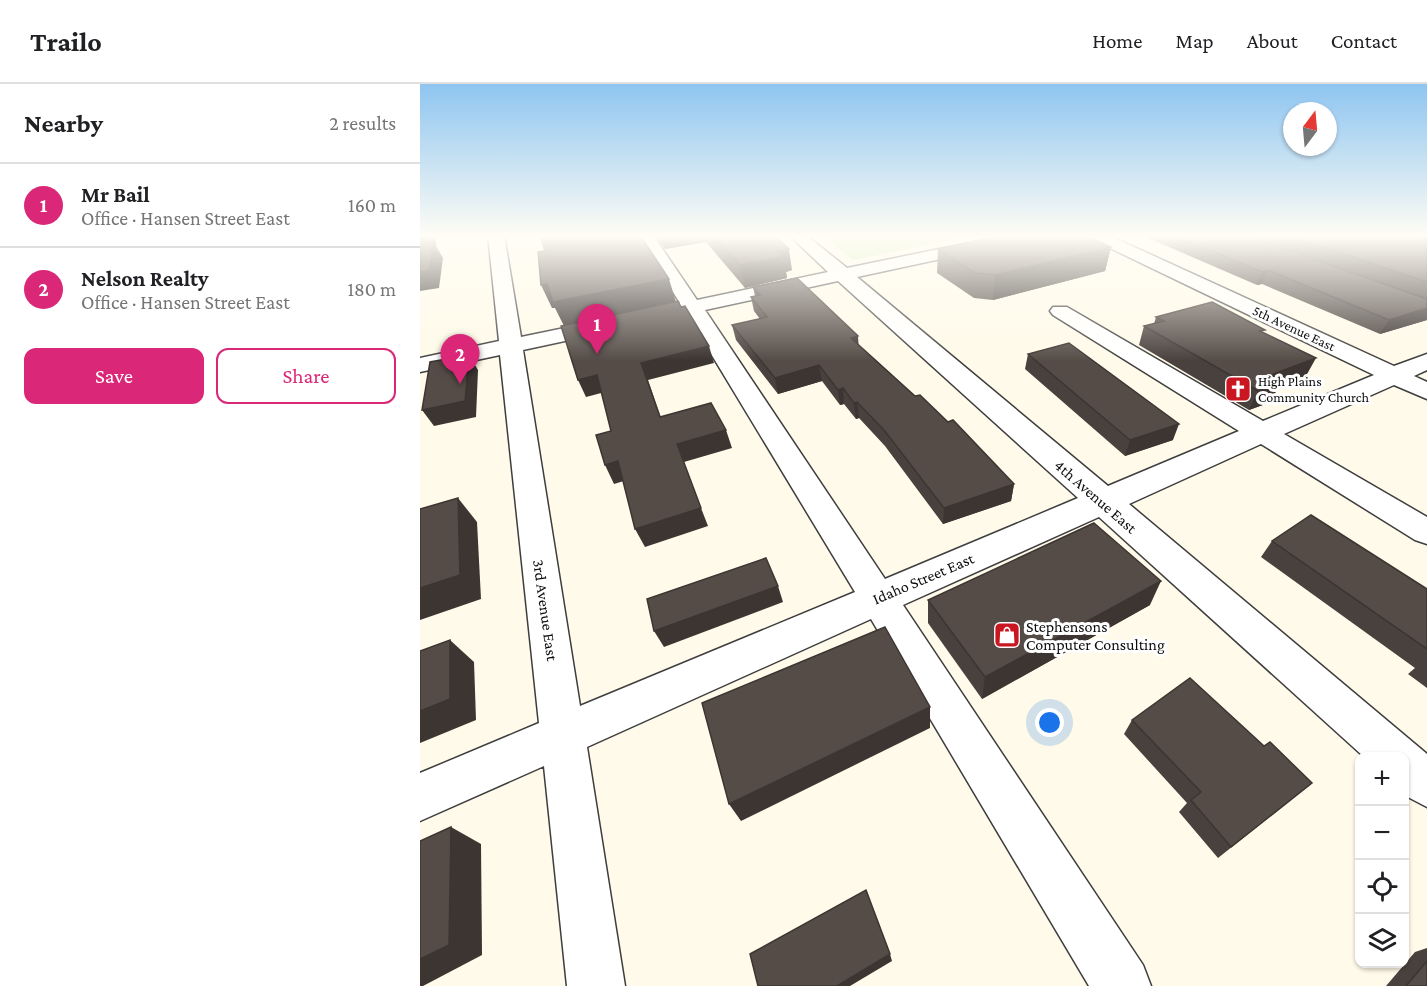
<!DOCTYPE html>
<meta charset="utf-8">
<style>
:root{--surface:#fff;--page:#f2f2f2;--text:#202124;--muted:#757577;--line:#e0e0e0;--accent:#db2777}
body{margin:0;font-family:"Crimson Pro",serif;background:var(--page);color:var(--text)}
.controls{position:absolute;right:18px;bottom:18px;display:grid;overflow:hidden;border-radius:12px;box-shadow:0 2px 4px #0004}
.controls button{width:54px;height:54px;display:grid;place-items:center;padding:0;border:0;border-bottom:2px solid var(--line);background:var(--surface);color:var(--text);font:30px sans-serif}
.compass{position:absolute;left:863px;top:18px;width:54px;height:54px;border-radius:50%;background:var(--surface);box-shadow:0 2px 4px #0004;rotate:16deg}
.you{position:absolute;left:630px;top:639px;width:21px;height:21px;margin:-15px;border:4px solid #fff;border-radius:50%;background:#1a73e8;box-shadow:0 0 0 9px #1a73e833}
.badge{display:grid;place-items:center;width:39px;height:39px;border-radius:50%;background:var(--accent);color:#fff;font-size:20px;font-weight:700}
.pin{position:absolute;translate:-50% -50px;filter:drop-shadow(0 2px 3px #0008)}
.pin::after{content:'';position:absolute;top:32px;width:21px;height:18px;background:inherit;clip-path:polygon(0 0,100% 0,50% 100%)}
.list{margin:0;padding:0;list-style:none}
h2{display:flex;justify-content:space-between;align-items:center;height:78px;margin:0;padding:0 24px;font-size:26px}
h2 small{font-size:20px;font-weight:400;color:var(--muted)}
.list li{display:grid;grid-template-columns:39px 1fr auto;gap:18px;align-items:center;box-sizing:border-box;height:84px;padding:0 24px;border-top:2px solid var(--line)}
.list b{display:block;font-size:22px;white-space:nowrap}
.list p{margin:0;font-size:20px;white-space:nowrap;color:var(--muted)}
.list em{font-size:20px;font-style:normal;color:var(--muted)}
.actions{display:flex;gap:12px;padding:18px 24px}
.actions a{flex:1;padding:14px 0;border:2px solid var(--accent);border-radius:12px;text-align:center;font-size:21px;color:var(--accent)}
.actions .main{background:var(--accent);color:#fff}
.icon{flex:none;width:33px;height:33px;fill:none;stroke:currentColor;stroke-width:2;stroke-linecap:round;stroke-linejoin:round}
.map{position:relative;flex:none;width:1007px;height:902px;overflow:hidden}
header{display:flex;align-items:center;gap:36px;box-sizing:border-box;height:84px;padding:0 30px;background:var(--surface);border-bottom:2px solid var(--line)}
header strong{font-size:28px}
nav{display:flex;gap:33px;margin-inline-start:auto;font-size:21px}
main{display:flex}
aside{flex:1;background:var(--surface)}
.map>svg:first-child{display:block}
.green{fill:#d0edaf}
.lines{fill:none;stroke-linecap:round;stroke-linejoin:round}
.minor-casing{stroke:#3e3e3e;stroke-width:3}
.minor{fill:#fff;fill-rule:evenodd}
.wall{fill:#49413d}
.shaded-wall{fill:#3c3532}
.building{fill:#554c47;stroke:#3c3532;stroke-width:1.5}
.labels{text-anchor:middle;stroke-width:6;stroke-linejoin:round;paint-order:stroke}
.far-street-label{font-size:14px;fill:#0b0b0b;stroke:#fff}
.far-poi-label{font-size:14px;fill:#0b0b0b;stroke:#fff;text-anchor:start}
.street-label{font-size:16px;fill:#0b0b0b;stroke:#fff}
.poi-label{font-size:16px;fill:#0b0b0b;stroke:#fff;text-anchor:start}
</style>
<header>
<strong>Trailo</strong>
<nav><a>Home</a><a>Map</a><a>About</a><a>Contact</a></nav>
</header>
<main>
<aside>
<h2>Nearby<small>2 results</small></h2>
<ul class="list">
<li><span class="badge">1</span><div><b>Mr Bail</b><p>Office · Hansen Street East</p></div><em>160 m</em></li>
<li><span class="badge">2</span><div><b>Nelson Realty</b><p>Office · Hansen Street East</p></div><em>180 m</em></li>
</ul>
<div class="actions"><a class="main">Save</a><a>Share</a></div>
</aside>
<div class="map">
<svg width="1007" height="902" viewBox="0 0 1007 902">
<rect width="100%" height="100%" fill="#fffae9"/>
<path class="green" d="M402,151H556L433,176Z"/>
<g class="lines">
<defs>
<path id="minor" d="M68,151H84L101,253L188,235L196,236L199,241L196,246L103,266L160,622L435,508L267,230L253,233L246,231L243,227L246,223L260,219L217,151H233L277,216L408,188L369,151H386L427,184L587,151H617L609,156L437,193L688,402L819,347L633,231L630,227L633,223H647L843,337L954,291L669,154L667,151H688L974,282L1007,270V286L994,292L1007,298V315L974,301L864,350L1007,433V460L995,456L841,360L709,420L1007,670V723L984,711V672H943L679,433L483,521L723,881L731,902H669L451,535L167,663L205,902H147L124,682L0,737V689L119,639L80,271L0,288V274L79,257ZM418,197L658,414L465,495L285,226Z"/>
</defs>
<use href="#minor" class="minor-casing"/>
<use href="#minor" class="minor"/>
</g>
<g class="wall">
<path d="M235,151H354L372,186L366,188L367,194L325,204L286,158L245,165Z"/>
<path d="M721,151H825L920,184L827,151H1007V236L960,250L842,200L837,201Z"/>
<path d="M691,163L685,187L573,216L554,214L517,189L518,165Z"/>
<path d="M333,203L438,252V260L495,312L528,338L594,400L591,417L523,440L465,362L439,334L436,335L424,320L420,321L402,297L358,310L316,256L312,241L340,235L334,227L331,213L335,212Z"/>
<path d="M736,233L843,249L886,292L858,303L851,318L829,326L719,261L724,242L734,240Z"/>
<path d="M608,270L753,356L705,372L605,285Z"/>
<path d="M852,457L1007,505V604L988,590L995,584L841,473Z"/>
<path d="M508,516L730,521L562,615L508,539Z"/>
<path d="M712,636L844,662L892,699L798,774L759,728L767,719L704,650Z"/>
<path d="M1007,864V902H966L995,868Z"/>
</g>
<g class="shaded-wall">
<path d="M7,151H16V162L23,174L19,204L0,207V188L6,159Z"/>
<path d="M241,151H284L286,158L245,165Z"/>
<path d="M691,163L685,187L573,216L575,191Z"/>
<path d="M369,165L372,186L366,188L367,194L325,204L320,181L358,167Z"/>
<path d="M848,186L842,200L837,201L842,188Z"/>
<path d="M249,195L256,218L144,242L135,224H132L121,201Z"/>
<path d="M1007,224V236L960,250L969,236Z"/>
<path d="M438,252L439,267L431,254Z"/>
<path d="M289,262L294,279L228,296L247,351L221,279Z"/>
<path d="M49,271L58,286L56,333L14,342L2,326Z"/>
<path d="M896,274L886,292L858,303L851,318L829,326L838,307L848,292Z"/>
<path d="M399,281L402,297L358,310L355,294Z"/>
<path d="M177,291L185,308L166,313L158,296Z"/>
<path d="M423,304L424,320L420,321L418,306Z"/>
<path d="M437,318L439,334L436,335L434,319Z"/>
<path d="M759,340L753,356L705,372L710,356Z"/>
<path d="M306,346L312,364L264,378L257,360Z"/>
<path d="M198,377L207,396L194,400L185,381Z"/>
<path d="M594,400L591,417L523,440L524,424Z"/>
<path d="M38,414L57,438L61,515L0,536V504Z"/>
<path d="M281,424L288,442L225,463L215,445Z"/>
<path d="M741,497L730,521L562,615L565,593Z"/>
<path d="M358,502L363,518L244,563L234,547Z"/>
<path d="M30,556L54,578L56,636L0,659V627Z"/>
<path d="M510,623V644L321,737L309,720Z"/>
<path d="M31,743L61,760L62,871L3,902H0V875Z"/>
<path d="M470,870L472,877L430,902H417Z"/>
</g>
<g class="building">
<path d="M0,151H7L6,159L14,158L9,187L0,188Z"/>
<path d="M120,151H220L249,195L133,218L127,200L121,201L118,168L125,167Z"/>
<path d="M292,151H354L369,165L358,167L363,173L320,181Z"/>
<path d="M584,151H664L691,163L575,191L555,189L518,165Z"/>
<path d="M754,151H825L1007,215V224L969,236L848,186L842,188Z"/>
<path d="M868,151H990L1007,156V198Z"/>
<path d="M377,194L438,252L431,254L495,312L500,311L528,338L533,336L594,400L524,424L464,346L437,318L434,319L423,304L418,306L399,281L355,294L312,241L347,233L331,213L340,211L333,203Z"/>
<path d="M258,217L261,223L265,222L289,262L221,279L240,333L291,319L306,346L257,360L281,424L215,445L198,377L185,381L176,351L191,347L177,291L158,296L141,242Z"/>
<path d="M792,218L845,246L840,247L896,274L848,292L861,298L838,307L724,242L744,237L736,233Z"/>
<path d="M649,259L759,340L710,356L608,270Z"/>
<path d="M49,271L45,317L2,326L10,278Z"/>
<path d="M38,414L40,491L0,504V425Z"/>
<path d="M891,431L1007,505V565L852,457Z"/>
<path d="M674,439L741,497L565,593L508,516Z"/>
<path d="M346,474L358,502L234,547L227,515Z"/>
<path d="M465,543L510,623L309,720L282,619Z"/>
<path d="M30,556V615L0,627V567Z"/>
<path d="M770,594L844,662L850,658L892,699L811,763L771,716L781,708L712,636Z"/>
<path d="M31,743L29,861L0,875V757Z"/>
<path d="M446,806L470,870L417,902H338L330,870Z"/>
<path d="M1007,877V902H986Z"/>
</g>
<linearGradient id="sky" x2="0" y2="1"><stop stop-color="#8ec5f0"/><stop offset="0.55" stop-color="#fffdf5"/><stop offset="1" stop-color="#fffdf5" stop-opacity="0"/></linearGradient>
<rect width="1007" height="277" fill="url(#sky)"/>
<defs>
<symbol id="church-square" viewBox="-11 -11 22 22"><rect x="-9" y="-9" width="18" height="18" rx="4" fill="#c91621" stroke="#fff"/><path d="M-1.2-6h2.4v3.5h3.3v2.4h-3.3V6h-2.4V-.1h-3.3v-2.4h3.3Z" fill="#fff"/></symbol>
<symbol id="shop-square" viewBox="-11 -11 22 22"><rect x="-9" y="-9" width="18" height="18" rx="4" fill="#c91621" stroke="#fff"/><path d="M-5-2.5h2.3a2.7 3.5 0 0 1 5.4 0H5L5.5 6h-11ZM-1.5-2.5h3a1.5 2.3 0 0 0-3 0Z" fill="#fff"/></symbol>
</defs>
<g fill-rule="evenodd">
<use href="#church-square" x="803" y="290" width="30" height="30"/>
<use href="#shop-square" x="572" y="536" width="30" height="30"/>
</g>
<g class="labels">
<g class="far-street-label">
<text transform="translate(874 244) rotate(25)" y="5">5th Avenue East</text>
</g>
<g class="far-poi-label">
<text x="838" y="302">High Plains<tspan x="838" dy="16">Community Church</tspan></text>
</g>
<g class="street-label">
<text transform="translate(676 412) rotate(41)" y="6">4th Avenue East</text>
<text transform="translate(503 494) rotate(-23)" y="6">Idaho Street East</text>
<text transform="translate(126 526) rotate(82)" y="6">3rd Avenue East</text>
</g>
<g class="poi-label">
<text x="606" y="548">Stephensons<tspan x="606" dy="18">Computer Consulting</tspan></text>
</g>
</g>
</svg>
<div class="controls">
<button>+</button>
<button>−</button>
<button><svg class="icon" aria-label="locate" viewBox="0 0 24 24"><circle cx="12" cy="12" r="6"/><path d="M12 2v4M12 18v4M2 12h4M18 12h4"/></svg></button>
<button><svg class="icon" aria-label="layers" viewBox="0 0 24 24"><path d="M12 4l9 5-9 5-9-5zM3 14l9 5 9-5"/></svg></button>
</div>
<svg class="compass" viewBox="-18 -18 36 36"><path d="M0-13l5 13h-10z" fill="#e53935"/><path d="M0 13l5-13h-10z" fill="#757577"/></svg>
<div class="you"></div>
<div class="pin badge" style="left:177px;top:270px">1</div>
<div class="pin badge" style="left:40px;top:300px">2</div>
</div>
</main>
